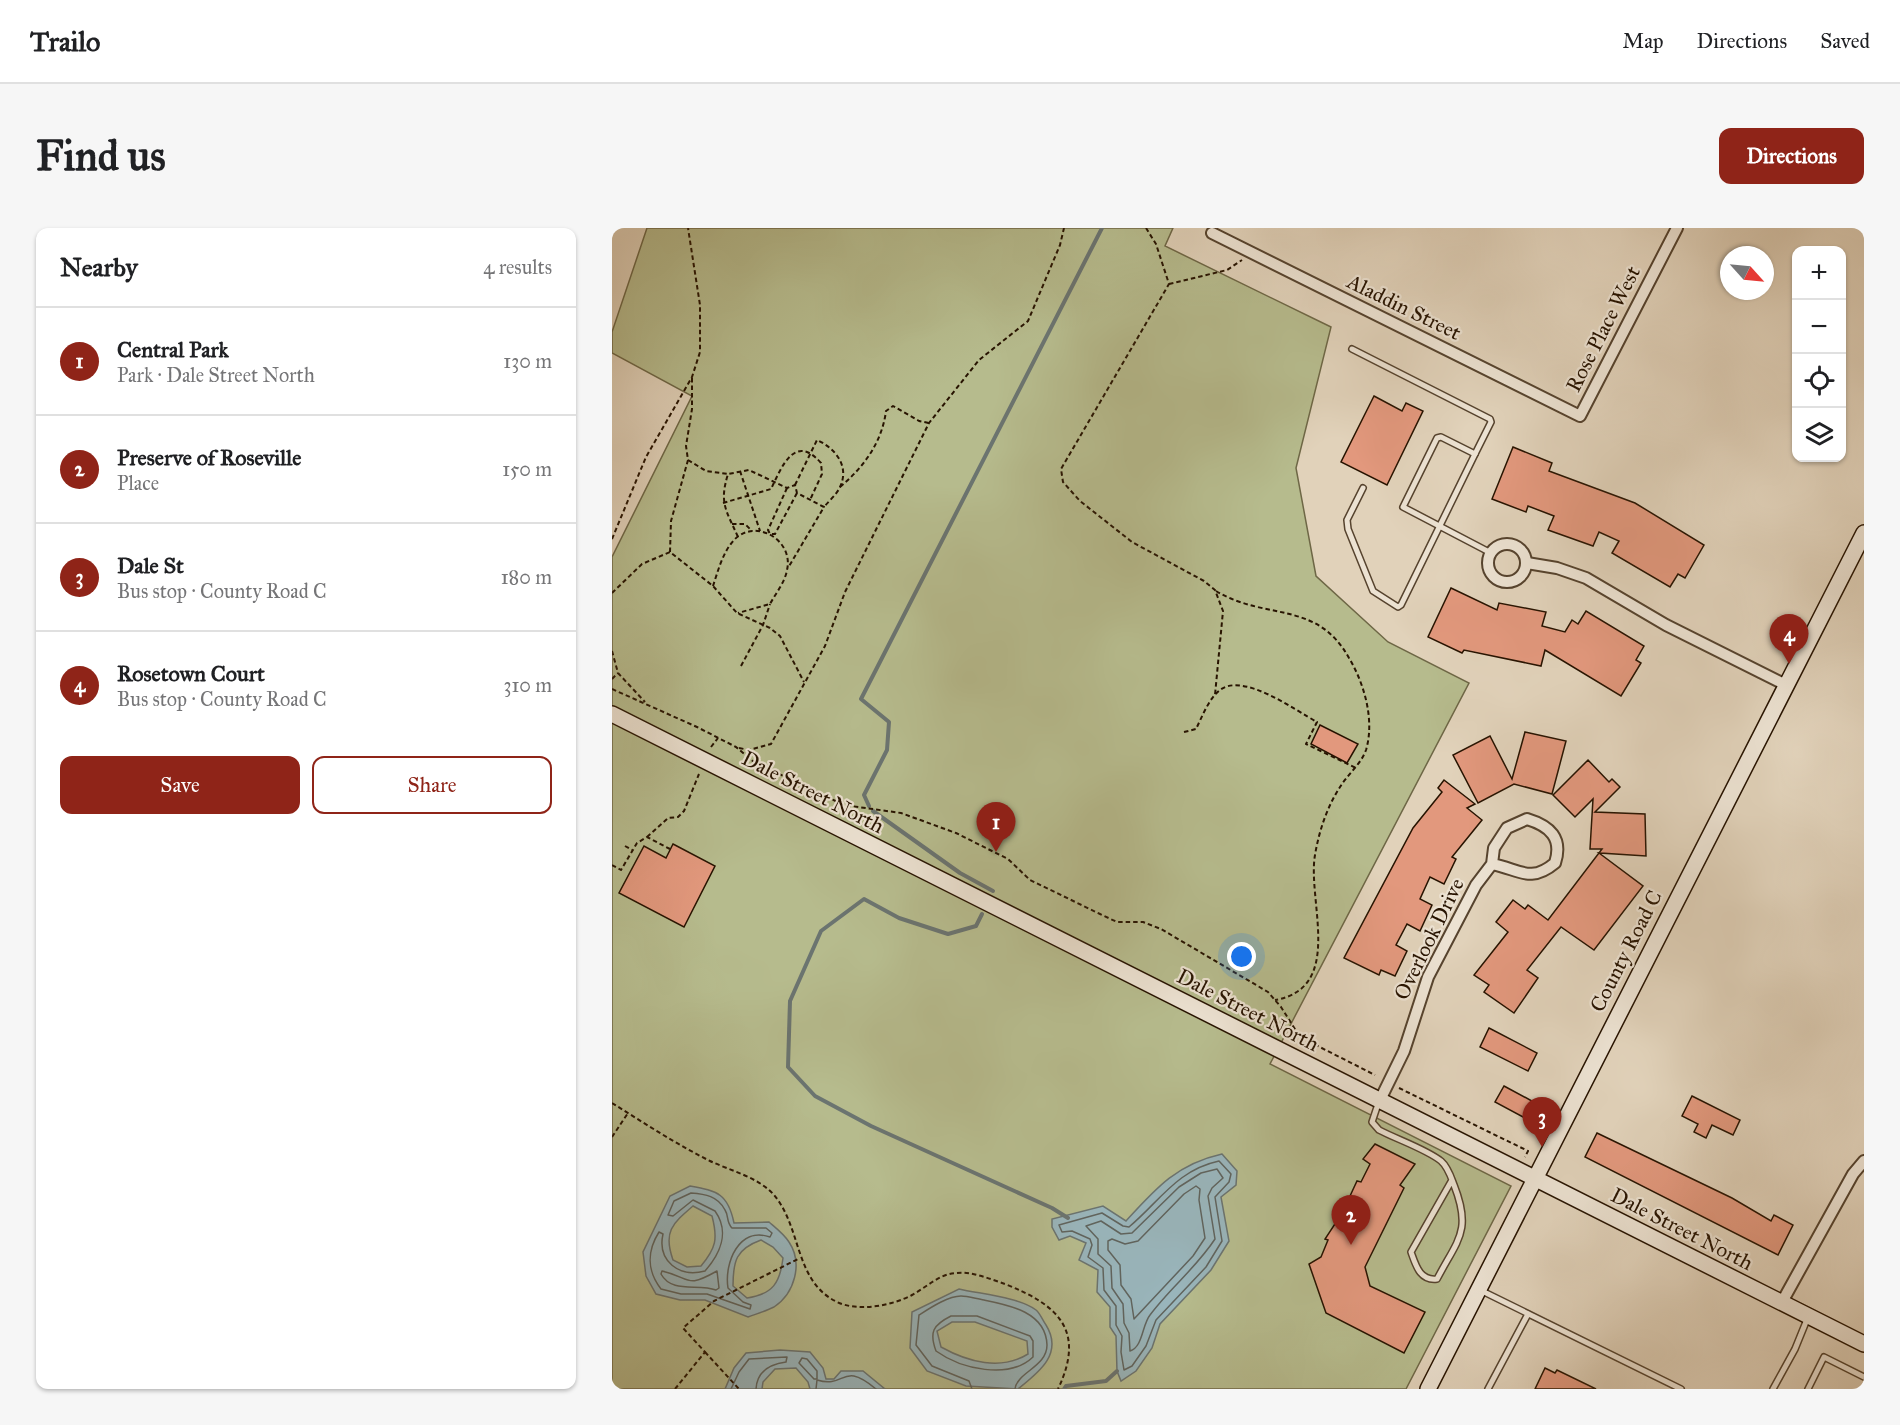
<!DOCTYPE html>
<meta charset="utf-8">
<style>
:root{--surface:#fff;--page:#f6f6f6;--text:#202124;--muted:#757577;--line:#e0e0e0;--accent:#8f2418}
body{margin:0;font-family:"IM FELL Great Primer",serif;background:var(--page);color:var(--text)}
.controls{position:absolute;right:18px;top:18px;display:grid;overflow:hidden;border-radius:12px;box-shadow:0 2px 4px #0004}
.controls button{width:54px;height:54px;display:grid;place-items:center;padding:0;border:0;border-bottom:2px solid var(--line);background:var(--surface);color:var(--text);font:30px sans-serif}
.compass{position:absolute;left:1108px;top:18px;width:54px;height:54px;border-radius:50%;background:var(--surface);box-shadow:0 2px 4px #0004;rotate:117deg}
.you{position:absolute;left:630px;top:729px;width:21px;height:21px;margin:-15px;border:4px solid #fff;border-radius:50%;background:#1a73e8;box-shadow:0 0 0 9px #1a73e833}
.badge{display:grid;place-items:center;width:39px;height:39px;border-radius:50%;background:var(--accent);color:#fff;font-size:20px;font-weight:700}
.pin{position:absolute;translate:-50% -50px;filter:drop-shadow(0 2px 3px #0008)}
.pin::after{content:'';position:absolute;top:32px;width:21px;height:18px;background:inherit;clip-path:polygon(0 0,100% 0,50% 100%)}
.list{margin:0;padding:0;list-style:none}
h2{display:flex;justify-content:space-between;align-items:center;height:78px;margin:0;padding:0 24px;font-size:26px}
h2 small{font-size:20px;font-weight:400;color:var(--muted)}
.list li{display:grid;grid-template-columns:39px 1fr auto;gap:18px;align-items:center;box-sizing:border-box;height:108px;padding:0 24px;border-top:2px solid var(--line)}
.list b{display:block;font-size:22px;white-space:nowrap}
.list p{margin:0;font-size:20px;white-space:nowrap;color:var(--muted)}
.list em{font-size:20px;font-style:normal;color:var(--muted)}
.actions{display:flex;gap:12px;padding:18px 24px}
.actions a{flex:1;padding:14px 0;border:2px solid var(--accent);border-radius:12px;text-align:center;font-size:21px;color:var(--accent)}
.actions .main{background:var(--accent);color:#fff}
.icon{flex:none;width:33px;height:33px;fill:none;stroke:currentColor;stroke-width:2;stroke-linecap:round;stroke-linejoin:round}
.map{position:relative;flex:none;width:1252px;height:1161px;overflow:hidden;border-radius:12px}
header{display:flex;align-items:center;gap:36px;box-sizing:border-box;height:84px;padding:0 30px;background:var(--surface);border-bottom:2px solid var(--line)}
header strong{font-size:28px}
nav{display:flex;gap:33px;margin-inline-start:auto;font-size:21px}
.intro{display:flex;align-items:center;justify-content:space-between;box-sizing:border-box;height:144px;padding:0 36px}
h1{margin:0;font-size:42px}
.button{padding:15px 27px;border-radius:12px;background:var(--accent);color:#fff;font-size:21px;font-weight:700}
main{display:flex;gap:36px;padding:0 36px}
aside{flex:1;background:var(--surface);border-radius:12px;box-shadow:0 2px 4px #0004}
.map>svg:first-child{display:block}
.green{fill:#b6bb8d;stroke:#6e6746;stroke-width:1.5}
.water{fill:#99b5bb;stroke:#6b7470;stroke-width:1.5;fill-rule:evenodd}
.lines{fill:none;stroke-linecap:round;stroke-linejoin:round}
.shore{stroke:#60645e;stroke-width:1.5}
.stream{stroke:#6b7470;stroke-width:4}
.building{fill:#e2987d;stroke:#271300;stroke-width:1.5}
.lane-casing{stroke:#56432e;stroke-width:8}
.street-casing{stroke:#56432e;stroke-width:14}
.secondary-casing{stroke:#271300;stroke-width:18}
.path{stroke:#271300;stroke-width:2;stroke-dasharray:4.5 3;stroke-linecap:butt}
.lane{stroke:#ece2d2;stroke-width:5}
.street{stroke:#ece2d2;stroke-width:10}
.secondary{stroke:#ece2d2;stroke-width:15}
.labels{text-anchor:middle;stroke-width:4.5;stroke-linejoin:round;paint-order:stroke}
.street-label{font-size:21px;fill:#271300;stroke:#ece2d2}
</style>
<header>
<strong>Trailo</strong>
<nav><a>Map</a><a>Directions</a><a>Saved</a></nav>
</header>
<div class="intro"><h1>Find us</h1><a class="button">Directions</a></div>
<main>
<aside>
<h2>Nearby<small>4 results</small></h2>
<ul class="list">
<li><span class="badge">1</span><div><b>Central Park</b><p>Park · Dale Street North</p></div><em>130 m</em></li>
<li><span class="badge">2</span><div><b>Preserve of Roseville</b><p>Place</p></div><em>150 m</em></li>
<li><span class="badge">3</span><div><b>Dale St</b><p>Bus stop · County Road C</p></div><em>180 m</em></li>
<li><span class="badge">4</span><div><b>Rosetown Court</b><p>Bus stop · County Road C</p></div><em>310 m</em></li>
</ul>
<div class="actions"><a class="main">Save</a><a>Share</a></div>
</aside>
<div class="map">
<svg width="1252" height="1161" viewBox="0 0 1252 1161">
<rect width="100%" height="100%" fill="#e1d2ba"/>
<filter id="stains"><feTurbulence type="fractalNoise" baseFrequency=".00333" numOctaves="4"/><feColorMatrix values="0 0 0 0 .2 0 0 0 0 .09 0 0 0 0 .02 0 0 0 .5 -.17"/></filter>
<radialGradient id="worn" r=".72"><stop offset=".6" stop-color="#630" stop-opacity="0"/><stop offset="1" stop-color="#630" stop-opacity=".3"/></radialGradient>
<path class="green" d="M35,0H561L553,18L719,99L684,240L704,348L776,414L857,455L658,836L899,958L794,1161H0V329L80,168L0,125V104Z"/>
<g class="water">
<path d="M610,926L625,943L624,957L609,969L617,1013L599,1042L548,1096L540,1120L524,1143L509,1153L505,1143L504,1108L498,1099V1079L485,1064L486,1042L467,1032L474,1015L458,1008L447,1012L440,999V991L491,978L514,993C544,960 565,936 610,926Z"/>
<path d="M78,958C106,963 116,966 122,995L157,994C164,1000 172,1006 177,1014C191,1035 183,1065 162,1079C154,1083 144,1086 136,1089L93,1072H68L44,1066L34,1048L31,1024L58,968ZM81,978L100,988C106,1011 104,1020 89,1038L75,1039L61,1032C51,1004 60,996 81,978ZM149,1012L161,1019L171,1030C168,1055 161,1066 135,1070L121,1058C121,1033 124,1021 149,1012Z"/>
<path d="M347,1061C368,1066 407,1069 424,1082C428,1085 431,1093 434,1097C452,1126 426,1145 406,1161L354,1158L315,1143L298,1120L300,1084ZM340,1094H363L415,1113L416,1126C389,1143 356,1134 329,1119L325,1103Z"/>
<path d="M168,1122L198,1124L211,1140L214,1151H222L229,1143H251L273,1161H198L196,1154L184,1140L163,1141L151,1154L150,1161H113L122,1140L134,1125Z"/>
</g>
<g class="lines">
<g class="shore">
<path d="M607,933L619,946L617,954L603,969L610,1013L594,1039L544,1092L534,1118L520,1138L512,1142L509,1124L510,1108L504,1097V1078L492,1062L491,1040L476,1029L480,1017L478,1011L460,1003L450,1004L447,997L490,985L511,998L517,999C548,973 565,942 607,933Z"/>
<path d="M605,941L611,950L600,960L596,968L603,1011C584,1040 558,1060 538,1087C530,1097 531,1119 518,1123L517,1105L512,1095L511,1076L500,1060L499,1038L486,1026V1011L474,998L489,993L509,1006L520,1005L567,959L589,945Z"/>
<path d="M584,958L588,961L587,972L593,1010L581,1028L522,1091L519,1071L509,1057L508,1037L496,1022V1013L500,1011L513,1016L526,1013L572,966Z"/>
<path d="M79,965C93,966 106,968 113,982C117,988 114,994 120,1000H154L160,1005L158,1009C127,998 112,1035 116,1060L131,1074L139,1077L138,1081L95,1066H69L49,1061C35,1043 35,1023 47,1004L51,1006C45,1033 67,1050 93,1043C108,1026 118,1004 103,983L81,972L61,988L56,987L62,973Z"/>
<path d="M50,1043C80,1050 73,1061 105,1043L107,1060L104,1062C86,1055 60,1066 49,1046Z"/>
<path d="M339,1088H365L418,1108L421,1113V1129C397,1152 349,1141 324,1123C317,1104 321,1097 339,1088Z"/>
<path d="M190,1130L195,1131L205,1143V1151H202L187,1135Z"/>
<path d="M119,1161L127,1144L137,1131L175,1129L174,1134C159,1136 145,1143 144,1161"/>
<path d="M204,1161L205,1152C235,1161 229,1132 264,1161"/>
<path d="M360,1161L357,1153L320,1138L304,1117L307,1087C318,1080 336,1068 349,1068C356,1068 365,1071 372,1072C397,1077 434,1084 435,1117C435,1139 405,1144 403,1161"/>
</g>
<g class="stream">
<path d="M257,578L252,567L275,522L277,494L249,471L490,0"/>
<path d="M261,583L348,645L381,663"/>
<path d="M370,686L364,698L336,706L287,690L252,671L209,703L178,773L176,839L203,868L259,898L440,980L456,990"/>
<path d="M452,1161L454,1158L494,1153L505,1143"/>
</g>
</g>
<g class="building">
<path d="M762,168L790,183L794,175L811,183L775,257L729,234Z"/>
<path d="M901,219L940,235L937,243L1023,275L1092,317L1073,350L1066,346L1058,359L1000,325L1007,313L987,304L981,318L936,302L942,288L916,278L914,284L880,271Z"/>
<path d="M839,360L885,382L887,375L934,384L930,398L953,404L960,392L966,396L974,383L1032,418L1024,432L1029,435L1009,468L933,422L929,438L852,422L850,425L816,409Z"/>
<path d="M708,497L746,516L735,535L699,516Z"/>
<path d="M913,504L954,513L940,566L902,556L866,575L841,527L878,508L900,551Z"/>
<path d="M976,532L997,554L1000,551L1008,559L983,584L1033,586L1034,628L987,625L1031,658L982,722L949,699L915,742L926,750L902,785L872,764L877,757L862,747L896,704L884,694L901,672L913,681L916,677L936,692L990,621H978L981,571L963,589L941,567Z"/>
<path d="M832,552L863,576L855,580L870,592L840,629L844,631L832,656L818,649L808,671L820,677L808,703L795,696L784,717L795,723L783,748L769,742L767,747L732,730L801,600L830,564L826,560Z"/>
<path d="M61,616L103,638L72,699L7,665L32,618L54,630Z"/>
<path d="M877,800L925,825L916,843L868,819Z"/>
<path d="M892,858L920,873L911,889L883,874Z"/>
<path d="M1080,868L1128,892L1121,907L1100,897L1094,910L1082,904L1086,896L1070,888Z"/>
<path d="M985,905L1120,970L1159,993L1162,987L1181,997L1166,1027L973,929Z"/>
<path d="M763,916L803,936L788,957L792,960L753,1039L758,1058L813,1084L792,1125L714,1085L697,1036L709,1029L716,1012L713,1011L740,970L738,968L745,953L749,954L758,936L751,931Z"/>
<path d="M933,1140L943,1145L945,1142L984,1161H923Z"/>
</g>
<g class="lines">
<defs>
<g id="lane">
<path d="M740,121L878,191L879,194L863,226L829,209L825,210L791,279L879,325"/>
<path d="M751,260L735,292L736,301L761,363L786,379L789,377L863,226"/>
<path d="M767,873L760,894L767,902C784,911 814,921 829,933C836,939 839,949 842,957C860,1003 846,1011 825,1051C808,1053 804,1038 799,1024L840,952"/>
<path d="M868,1062L1069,1161"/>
<path d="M876,1161L916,1086"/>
<path d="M1161,1161L1183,1121L1196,1089"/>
<path d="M1196,1161L1212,1129L1252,1149"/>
</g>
<g id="street">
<path d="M600,5L968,188L1065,0"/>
<circle cx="895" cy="335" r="19"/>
<path d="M915,335L945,340L974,350L1054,397L1174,457"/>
<path d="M768,872L792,823L816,749L864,657L880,636L882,620L895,600L915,591C938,598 951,610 943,635C918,656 907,641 880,636"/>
<path d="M1170,1074L1241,946L1252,933"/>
</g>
<g id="secondary">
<path d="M0,486L1252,1116"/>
<path d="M816,1161L1252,305"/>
</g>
</defs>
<use href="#lane" class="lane-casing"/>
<use href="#street" class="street-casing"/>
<use href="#secondary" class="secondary-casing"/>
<g class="path">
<path d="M534,0L544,16L557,56L449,241L451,254L468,273L520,314L592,353L603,362L611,383L603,467"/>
<path d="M557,56L615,42L630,32"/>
<path d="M76,232L94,243L116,246"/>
<path d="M128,243L148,303"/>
<path d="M183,257L205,212C223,220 238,238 228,259C225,266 217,273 212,279"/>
<path d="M228,259C252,239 270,214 274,183L281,178L307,193L317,195"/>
<path d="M175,260L156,302L158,306H163L185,265"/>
<path d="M111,275L159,261C170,238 183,205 209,235L210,246L198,272"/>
<path d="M120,296H133L140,303"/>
<path d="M126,309C114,282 107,275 116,246L137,242L175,260L183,257L185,265L212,279L176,340"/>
<path d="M0,311L34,229L80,149L88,124V77L76,0"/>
<path d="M58,324L59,293L76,232L74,218L80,181V150"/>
<path d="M101,358C106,343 111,323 123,311C145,290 182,313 175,342C173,354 164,365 158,376L126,385"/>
<path d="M604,363C654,393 705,372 737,430C752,455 763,492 754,522C749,536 736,546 728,559C715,579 707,603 703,627C695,673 733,760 663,772"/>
<path d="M0,365L30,336L58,324L101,358L125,385L158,400L168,408L192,454"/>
<path d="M0,423L6,445L33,474"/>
<path d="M129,438L151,397L158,376"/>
<path d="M0,451L6,445"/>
<path d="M0,461L85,499L124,519L142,534L232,577L289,585L344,605L396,631L418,652L488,686L505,694H531L549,701L656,764L669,779L688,809L763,847"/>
<path d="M572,504L584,501C590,489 597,470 608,462C631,444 683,482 705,494L694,516L744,540"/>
<path d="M99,519L106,510"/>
<path d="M127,520L137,522L159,516L213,418L233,364L317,195L367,132L416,93L448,17L452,0"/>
<path d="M35,609L56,590L66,589L72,583L87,546"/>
<path d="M13,618L20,622"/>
<path d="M0,637L9,642L25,615L35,609L58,621"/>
<path d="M787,860L916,923L913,929"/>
<path d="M0,875C32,895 64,916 98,933C119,943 146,949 162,967C190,1000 182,1053 225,1074C246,1084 279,1078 300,1067C315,1059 327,1046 344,1045C360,1043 378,1051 393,1056C446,1077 474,1102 446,1161"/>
<path d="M0,909L16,885"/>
<path d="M93,1124L127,1161"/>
<path d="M63,1161L93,1124L71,1100L102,1073L188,1030"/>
</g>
<use href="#lane" class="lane"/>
<use href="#street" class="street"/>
<use href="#secondary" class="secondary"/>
</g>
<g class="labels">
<g class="street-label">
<text transform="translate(792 79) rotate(26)" y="7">Aladdin Street</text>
<text transform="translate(991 101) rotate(-63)" y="7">Rose Place West</text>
<text transform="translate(201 564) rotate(27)" y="7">Dale Street North</text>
<text transform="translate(817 711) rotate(-64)" y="7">Overlook Drive</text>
<text transform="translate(1014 723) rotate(-63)" y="7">County Road C</text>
<text transform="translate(636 782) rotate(27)" y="7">Dale Street North</text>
<text transform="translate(1070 1001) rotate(27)" y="7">Dale Street North</text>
</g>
</g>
<rect width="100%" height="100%" filter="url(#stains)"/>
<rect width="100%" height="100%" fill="url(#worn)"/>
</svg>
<div class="controls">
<button>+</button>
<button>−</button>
<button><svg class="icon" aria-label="locate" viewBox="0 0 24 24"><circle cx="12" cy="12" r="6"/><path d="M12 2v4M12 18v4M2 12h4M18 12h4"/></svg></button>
<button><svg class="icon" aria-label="layers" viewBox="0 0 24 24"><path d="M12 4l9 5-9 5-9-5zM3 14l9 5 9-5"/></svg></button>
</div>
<svg class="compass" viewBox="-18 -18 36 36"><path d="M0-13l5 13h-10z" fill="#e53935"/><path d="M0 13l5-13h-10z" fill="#757577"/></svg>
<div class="you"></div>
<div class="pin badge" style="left:384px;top:624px">1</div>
<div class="pin badge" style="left:739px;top:1017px">2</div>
<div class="pin badge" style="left:930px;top:919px">3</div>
<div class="pin badge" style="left:1177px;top:436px">4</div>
</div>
</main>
